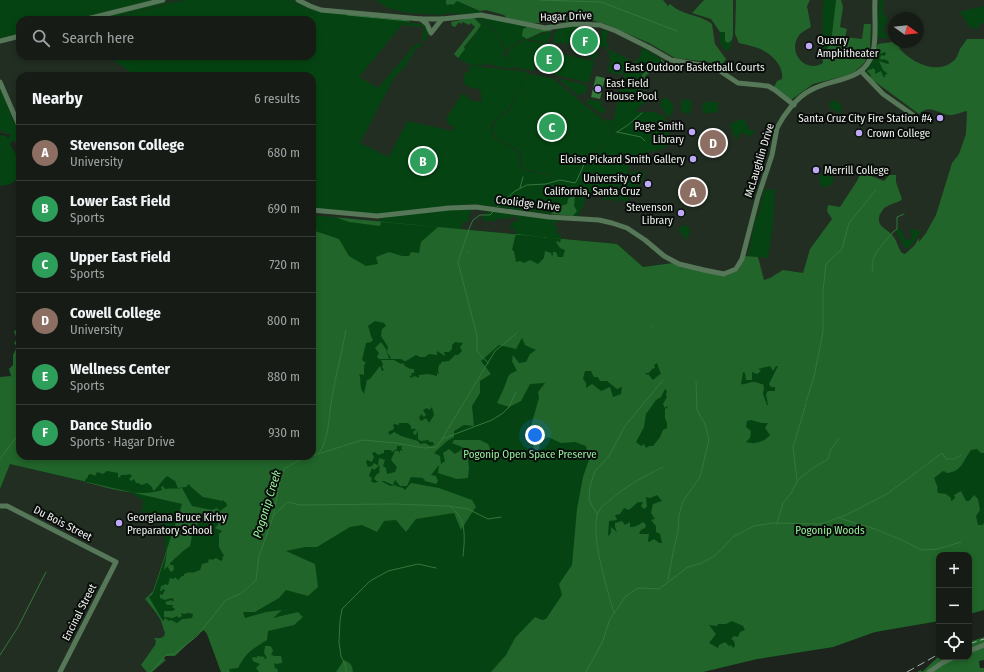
<!DOCTYPE html>
<meta charset="utf-8">
<style>
:root{--surface:#161b16;--page:#1f241f;--text:#f1f3f6;--muted:#9ea1a1;--line:#353935;--accent:#bda9f5}
body{margin:0;font-family:"Fira Sans Condensed",sans-serif;background:var(--page);color:var(--text)}
.controls{position:absolute;right:12px;bottom:12px;display:grid;overflow:hidden;border-radius:8px;box-shadow:0 2px 6px #0003}
.controls button{width:36px;height:36px;display:grid;place-items:center;padding:0;border:0;border-bottom:1px solid var(--line);background:var(--surface);color:var(--text);font:20px sans-serif}
.compass{position:absolute;left:888px;top:12px;width:36px;height:36px;border-radius:50%;background:var(--surface);box-shadow:0 2px 6px #0003;rotate:105deg}
.you{position:absolute;left:535px;top:435px;width:14px;height:14px;margin:-10px;border:3px solid #fff;border-radius:50%;background:#1a73e8;box-shadow:0 0 0 6px #1a73e833}
.badge{display:grid;place-items:center;width:26px;height:26px;border-radius:50%;background:var(--accent);color:#fff;font-size:13px;font-weight:700}
.pin{position:absolute;translate:-50% -50%;border:2px solid #fff;box-shadow:0 1px 4px #0006}
.list{margin:0;padding:0;list-style:none}
h2{display:flex;justify-content:space-between;align-items:center;height:52px;margin:0;padding:0 16px;font-size:17px}
h2 small{font-size:13px;font-weight:400;color:var(--muted)}
.list li{display:grid;grid-template-columns:26px 1fr auto;gap:12px;align-items:center;box-sizing:border-box;height:56px;padding:0 16px;border-top:1px solid var(--line)}
.list b{display:block;font-size:15px;white-space:nowrap}
.list p{margin:0;font-size:13px;white-space:nowrap;color:var(--muted)}
.list em{font-size:13px;font-style:normal;color:var(--muted)}
.icon{flex:none;width:22px;height:22px;fill:none;stroke:currentColor;stroke-width:2;stroke-linecap:round;stroke-linejoin:round}
.map{position:relative;flex:none;width:984px;height:672px;overflow:hidden}
.search{position:absolute;background:var(--surface);box-shadow:0 2px 6px #0003;left:16px;top:16px;width:300px;height:44px;display:flex;align-items:center;gap:10px;box-sizing:border-box;padding:0 14px;border-radius:12px;color:var(--muted);font-size:15px}
.panel{position:absolute;background:var(--surface);box-shadow:0 2px 6px #0003;left:16px;top:72px;width:300px;height:388px;border-radius:12px}
.map>svg:first-child{display:block}
.built{fill:#222e22;fill-rule:evenodd}
.green{fill:#054412}
.forest{fill:#21652a;fill-rule:evenodd}
.water{fill:#34773b}
.lines{fill:none;stroke-linecap:round;stroke-linejoin:round}
.stream{stroke:#34773b;stroke-width:1}
.secondary{stroke:#567758;stroke-width:5}
.rail{stroke:#abb0ab;stroke-width:1;stroke-dasharray:8 4;stroke-linecap:butt}
.poi-dot{fill:#bda9f5;stroke:#090c0a;stroke-width:1.5}
.labels{text-anchor:middle;stroke-width:4;stroke-linejoin:round;paint-order:stroke}
.street-label{font-size:11px;fill:#eef3ee;stroke:#090c0a}
.poi-label{font-size:11px;fill:#eef3ee;stroke:#090c0a;text-anchor:start}
.park-label{font-size:11px;fill:#97f29d;stroke:#090c0a}
.water-label{font-size:12px;font-style:italic;fill:#97f19c;stroke:#090c0a}
</style>
<div class="map">
<svg width="984" height="672" viewBox="0 0 984 672">
<rect width="100%" height="100%" fill="#1d241d"/>
<g class="built">
<path d="M0,0H984V284L739,305L673,263L643,267L617,244L312,215V76H20V152L9,135L0,133ZM894,18H918V42H894ZM20,20H312V56H20Z"/>
<path d="M10,464L182,504L153,591L145,599L153,611L175,633L155,659L147,672H0V490Z"/>
</g>
<g class="green">
<path d="M0,0H153L72,20H20V33L0,38Z"/>
<path d="M182,0L103,20H92L155,4V5L157,4Z"/>
<path d="M185,0H286L316,16L288,0H294L304,6L319,11L404,20L413,22L399,24L413,23L426,25C429,32 429,36 424,42L421,39H422L424,27L402,25L359,77L378,88L415,45L418,43L423,44L417,49L416,48L405,67L395,76L360,143L389,157L407,121L453,131L454,126L447,124L448,121L446,118L463,93L469,99V100L482,102L480,89C474,89 469,87 464,84L465,82L463,81L465,72L468,73L470,67L467,65L528,72L509,109L495,120L492,123L491,129L493,136L496,139L516,150L519,154L521,167L524,170L575,181L584,163L612,137L613,129L604,119L613,121L626,68C633,63 643,59 641,49L643,48L661,59L662,63C650,68 636,73 639,88L649,94L656,95L639,107L636,112H653L664,116L669,126L670,144L657,151H649L644,156L634,155L629,163V172C620,183 610,183 618,201L616,203L613,199L606,200L600,196H585L584,204L578,216H573L577,211L574,207L575,196L568,199L567,204L561,206L556,204L551,214L474,204L457,205L375,214L312,208V76H136L108,56H312V20H105Z"/>
<path d="M375,0H446V3H455L457,1L480,11V13L461,14L447,13L443,15L407,13L388,8Z"/>
<path d="M823,0H836L831,43L822,56Z"/>
<path d="M879,0H884C883,8 881,13 888,19L883,30L890,38H881L878,37L877,30Z"/>
<path d="M984,6V23L980,24L979,28C966,31 967,19 959,12Z"/>
<path d="M476,17L496,32L505,52C494,68 472,69 458,58C465,46 474,37 481,25L474,19Z"/>
<path d="M478,17L494,18L527,27L525,28L522,35L527,39L519,41L506,51L496,31Z"/>
<path d="M574,26L594,28V34L583,32C579,34 579,36 577,40C573,45 560,43 554,43C552,37 554,33 558,29Z"/>
<path d="M602,30L608,31L606,42L609,45L608,48L605,46L598,48Z"/>
<path d="M552,32L547,43L528,39L543,33Z"/>
<path d="M720,32H725L730,41L732,40L730,50L727,51C720,46 719,40 720,32Z"/>
<path d="M582,33L591,35L582,37L587,36L590,39H593L591,47L597,49L598,51L596,59L586,56L582,57C577,53 571,54 571,46L577,41Z"/>
<path d="M525,40L547,44L536,63L534,71L516,68L512,65L508,55L509,51L515,45Z"/>
<path d="M550,43L553,44L554,45L550,47L543,63L550,65L545,72H541L538,70L537,68Z"/>
<path d="M604,47L630,60L631,62L629,64H626L625,62L622,75L608,72L611,60L609,59L610,53Z"/>
<path d="M876,48L877,52H885L886,54L884,56L883,55L884,59L888,61L889,63L882,65L883,70L892,75L891,77L894,78V83L887,78H884L882,74H874L871,70L868,73L871,75L870,78C870,77 866,74 866,73C866,71 875,53 876,48Z"/>
<path d="M506,54L514,69L489,65Z"/>
<path d="M558,54L561,56L562,54L594,61L589,83L552,74V69H550L555,58L560,60L561,57H557Z"/>
<path d="M530,74L551,78L557,82L606,122C612,128 615,132 610,139L584,161L575,181L524,169L522,167L521,155L518,150L496,138L492,129L496,120L509,111L526,76Z"/>
<path d="M557,78L587,85L585,95L582,92L579,96Z"/>
<path d="M0,89L14,122L20,132V145L18,142L14,140L10,144C17,156 28,173 12,183C9,185 4,185 0,186V135L6,136L8,138L11,135L8,133H4L0,129Z"/>
<path d="M665,98H668L673,105V112L671,113L670,118L667,116L660,105L662,100Z"/>
<path d="M587,99L602,102L601,108H606L605,112L604,111L602,113L603,115L587,103Z"/>
<path d="M684,99L689,100L692,102L691,110L689,114L684,113L681,110V101Z"/>
<path d="M834,100L842,105L840,114L837,113L836,110H833L830,108V102Z"/>
<path d="M707,102H718V111L713,113H704L702,107L704,103Z"/>
<path d="M744,119L749,130H753L755,132L748,137L744,133H740L737,140L735,138L730,125L736,121Z"/>
<path d="M634,171L646,172L640,185L633,182L628,177Z"/>
<path d="M826,172L834,179L832,184L824,188L821,185L819,178L822,173Z"/>
<path d="M627,178L639,186L625,203C616,198 616,191 620,182Z"/>
<path d="M775,189L773,224L768,258L748,256L755,220L758,215L764,190Z"/>
<path d="M446,210H471L468,222H463L461,229L516,234L513,227L511,230L510,227L513,222L518,221L517,218L515,216L506,219L498,218L496,221H485L481,217L486,215L487,210L559,220L557,223H552L556,227L558,226L556,232L558,234H561V239L617,244L643,267L673,263L721,286L984,252V610L969,614V555H939V621L875,632L833,647L757,659L703,672H221L207,634L200,626L271,538L217,523L220,524L222,531L219,534V546L224,557V559L221,561L205,563L200,570L178,580L174,579L170,580L168,585L163,589L165,590L161,595L165,600L172,598L174,600L171,603L168,600L175,609L173,611L193,614L192,618L182,619L177,623L169,621L164,622L149,598L152,595L154,591L167,551V549L165,552V534L161,522L155,524L146,520L145,511L143,513L141,512L143,507L142,505L144,501L129,492L138,494L10,464L0,490V412L20,402V456H312V215L380,222L381,218Z"/>
<path d="M684,225L689,227L690,231L687,240L678,229Z"/>
<path d="M898,228L902,231L905,240L912,239L910,229L918,230L921,232L913,243L907,249L904,247C902,241 897,236 896,230Z"/>
</g>
<g class="forest">
<path d="M446,0H663L668,6L670,4C683,16 699,14 712,24L715,44L726,59L720,67L708,62L675,58L649,43L605,24L591,20L575,21L557,23H527L507,18L504,15L486,10L480,11L457,1L453,5L451,4L447,5L446,3Z"/>
<path d="M704,0H733V35L732,40L728,43L725,41V32H720L711,19L692,13Z"/>
<path d="M736,0H810L807,6L811,27C806,30 799,33 797,39C789,55 807,73 823,63L822,56L831,43L836,0H841L843,7L840,27L847,29L845,37L862,39L864,24H871L870,49L865,62L860,67L854,72L845,76L813,84L791,100L774,87L777,81L782,79C784,68 774,56 764,51C758,47 747,45 739,43L735,34Z"/>
<path d="M470,18H474L481,25L477,31L464,47L465,49L458,58L454,54L475,27L471,23L469,25L463,22L461,24L459,22L455,27L452,26L451,22Z"/>
<path d="M527,27L542,30H551L552,31L542,32L527,39L522,36L523,29Z"/>
<path d="M967,39H984V453H981L977,449L971,450C962,462 962,472 946,473V472L943,471L934,478L938,488L937,489L938,493L946,494L951,498V501L953,500L955,498L954,495L961,491L966,501H969L974,495L978,499L980,510L976,516L978,525H983L984,522V610L969,614V555H939V621L875,632L833,647L757,659L703,672H491L506,655L515,638L535,617L542,620L546,619L562,595L559,584L572,565L577,509L583,477L589,460L586,446L575,442L561,443L548,437L541,441L535,462L531,426L539,398L538,392L545,383L530,384L521,401L509,407L497,403C499,398 502,393 504,388C508,379 506,374 517,371L512,361L513,355L519,363L526,362L530,354L536,350L525,345L522,338L516,349L499,345L481,361L491,374L480,381V393L472,406L474,426L464,425L454,431V437L447,441L434,453L440,456L441,464L445,461L443,453L449,449L455,454L464,448L452,443L454,440H480L488,444L493,455L487,460L468,459L469,468L468,478L457,479L438,473L439,465L431,475L436,476L438,481L436,484L425,481L423,478L411,477L407,486H400L395,480L393,485L384,481H381L390,486L396,485V486L403,488L405,490L411,483L439,488L472,500L476,507L471,514L461,530L454,513L416,519L406,532L396,520L384,521L377,532L362,525L350,527L317,547H305L286,551L315,564L318,587L308,596L286,590L279,598L255,612H243L245,618L266,612L282,610L273,618L298,612L303,617L294,625L268,631L267,640C253,649 246,652 238,668L229,669L230,672H221L207,634L204,630L198,634L175,656H165L164,659L166,660L152,672H147L141,665L155,645L156,641L154,638H161L164,636L165,633C163,628 162,622 160,619C156,612 150,606 145,599L153,591L182,504L10,464L0,489V377L11,376L9,369L13,365V355L17,347L14,343L17,339L14,332L15,330L20,333V456H312V244L315,231L339,239L349,256L366,266L378,264L376,257L389,252L402,256H409L411,252L419,253L421,242L438,227L381,222L380,226L349,222L335,217L312,215L617,244L643,267L673,263L681,267L726,276L739,270L745,256L758,257L764,280L770,278L783,270L803,273L810,249L832,219L827,211L828,205L840,207L857,181L861,172L884,181L889,175H896V182L902,199C899,203 891,203 886,207C883,208 882,212 880,214C875,227 887,228 893,236C897,241 898,248 902,253L905,254L914,246L919,238V242L926,233L936,215L952,163L959,154L966,134L967,111C961,112 954,116 948,115C937,113 929,104 919,114L870,78L871,75L867,71L870,69L871,70L873,68L875,70V74L881,71L884,78L886,74H888L883,70L879,61L888,64L889,63L888,61L884,59L881,60L880,57L882,55L884,56L886,54L885,52L879,54L877,53L876,48L878,44L892,42L900,43L899,48C911,62 936,75 952,62C957,59 958,54 960,49C962,46 965,42 967,39ZM517,234L561,239L560,243L558,241L556,242L560,248L565,250L563,257H558L556,252H553V255L552,256L551,253L545,251L544,258L538,264L530,260L524,263L520,261L516,262L514,251L512,250L515,237ZM375,321L384,323L386,326L382,329L381,336L388,347L387,352L391,358L389,359L386,349L381,342L375,348L379,353L377,357L379,359H401L404,361H406L416,355L420,357H425L429,354L437,355V351L445,356L444,352H449L452,349V345L455,342L463,343L460,347L462,351L458,355H455L449,361L441,362V364L439,365L438,370L439,374L437,373V376L428,374L419,375V378L415,376L410,378V376L412,375L411,373H414V369C409,369 405,367 403,363L401,364L394,360H381L383,364L382,367L384,370L382,371L380,366L370,379L367,380L364,394C358,385 362,380 359,374L364,375V365L366,363L362,360L366,343L371,342L373,340C370,335 370,331 368,326ZM657,363L661,374L659,375L653,380L648,374L647,375L645,373H649L650,371H651L652,369L655,368L654,365ZM770,366L773,371L776,366H778L769,384L771,387H775V391H768L766,394L768,405H767L763,394L764,388L763,384C759,384 758,382 754,382C749,382 746,385 741,384L743,372L745,373L746,380H752V372L757,374L761,371L758,369ZM585,371H591L594,377H598L600,381H607L617,389L622,387L621,394L613,397L610,387L601,391L592,384L586,388V383L583,379ZM665,389L667,391L666,395L667,397L663,404L665,408L667,406L668,407L665,409V418L667,423V428L663,430L660,437L653,446H649L646,448L644,444L641,446L636,442L644,427L646,414L656,400L661,397ZM432,407L434,415L429,423L426,418L421,421L419,418L421,414L424,417L426,415L423,410L427,408L429,410ZM751,420L762,423H768L765,428L770,435C764,442 755,445 746,442L750,438L751,431L746,427L747,421ZM399,423H408L411,426V429H416L415,431L414,430L413,434L416,435L418,430V439L421,441L428,440L430,442H433L434,445L430,446L425,443L420,444L418,441L401,436L394,432L390,435L388,432L394,429V427L393,426L394,424L399,425ZM397,446H402L401,448L403,451L400,450V454L399,451H395L391,460L397,467L395,472L387,474L386,468L383,466L385,460L379,458L378,465L380,466L379,470L380,472L376,475L374,479L378,482L374,483L371,481L372,478L369,476L372,468L374,470L379,466L374,463L372,466L368,467L366,462L367,460L372,462L374,457L372,453L375,452L378,455L384,453V450H391L392,452L397,449ZM107,471L118,473V478L120,477L121,475H126L130,474L132,476L129,479L131,481L134,479L136,483H138L142,485L147,483L152,487L153,491C157,489 162,480 167,476L175,481L178,488L186,487L189,484L191,487L203,497L223,501L224,499V502H226L227,506L220,511L217,508L212,510L192,506L182,488C177,489 172,488 165,489L163,486L161,487L162,490C141,498 107,488 85,482V480L88,477V475L91,474L95,476L97,472L103,474ZM657,495L662,501L653,504L651,513L655,519L651,520L656,526V532L660,534L662,543H659L654,539L649,542L648,541L649,534H640L639,533L641,530L645,528L646,525L643,522C639,525 635,527 630,527V522L625,525L622,521L615,523V527L617,532L611,527V533L608,536L609,521L617,520L615,515L620,514L624,508L629,510L638,502H643L641,506L644,509L647,507L646,497L650,498ZM205,513L207,517L221,514L217,523L219,524L215,528L222,531L219,534V547L224,556L222,557L223,559L221,561L216,558L212,560L210,559L208,560L209,562L202,564L200,570L192,573L190,572L184,574V576H182L178,580L175,577L174,579L170,578L168,585L165,584L164,585L161,586L160,591H162L163,589L165,590L162,595L160,594V598L165,600L172,598L174,600L172,602V600L165,602L167,605H173L172,607L175,609L173,611H164V617L173,618L177,616L179,618L182,616L181,613L184,614L188,613L193,614L192,618L182,619L177,623L171,620L169,621L165,618L163,621L149,597L152,595L154,591L167,552L164,570L169,565L168,567L170,571L172,572L174,569L173,565H170V563C177,557 182,551 190,546L192,536L199,520L197,515ZM732,621L743,626L745,630L740,632L738,637L734,636L731,639L734,641L735,646L733,648L731,645L729,646L725,642L719,645L718,648L709,643L716,634L709,625L717,626L718,624H726Z"/>
<path d="M661,59L666,63C667,67 667,71 663,73L659,67L645,76L648,81L639,87C640,77 643,68 654,67L658,62H661Z"/>
<path d="M572,195L575,196L574,206L577,211L573,216L551,214L554,209L552,207V205L554,203L561,206L567,204L568,199Z"/>
<path d="M984,637V660L979,661L980,668H984V672H917L921,670L922,672L939,656V657H969V642Z"/>
<path d="M265,646H270L272,648L273,651L271,655L275,656H281L282,660V663L276,664L274,663L275,669L277,668L278,672H259L256,668L260,664L253,661L252,658L254,657L257,658V656L265,657L264,658L265,659L267,658L264,653Z"/>
<path d="M344,660C351,663 352,665 353,672H336Z"/>
</g>
<path class="water" d="M596,76L605,78L600,99L591,97Z"/>
<g class="lines">
<g class="stream">
<path d="M539,0L601,2L677,31"/>
<path d="M347,15L409,21"/>
<path d="M617,132L628,125L642,113"/>
<path d="M617,132L641,137L645,141"/>
<path d="M520,188L523,177"/>
<path d="M497,207L515,191L527,185L546,184L560,180L575,183L577,180L585,162L588,159"/>
<path d="M468,251V252"/>
<path d="M873,272C868,256 884,244 893,232L897,229V217L904,214"/>
<path d="M651,327L653,326"/>
<path d="M488,363L477,351V336L458,262L469,229L473,220L480,215H490L493,212"/>
<path d="M806,402L814,377L823,332V291L826,264L842,249L849,223L876,190"/>
<path d="M442,439L492,420L503,413L509,407L516,392"/>
<path d="M319,453C329,441 329,413 332,397C336,374 342,352 346,330"/>
<path d="M0,459L20,432"/>
<path d="M797,480L793,447L806,404"/>
<path d="M449,506C467,517 465,537 463,556"/>
<path d="M597,514L589,500L590,486L595,471L609,456L625,426L663,380"/>
<path d="M273,516L287,502L300,505L393,504L448,506L468,509L488,519L501,517"/>
<path d="M839,518L875,529L904,541L921,550L938,549L961,542"/>
<path d="M777,524L783,503L792,492L797,481L810,470L828,459L831,449L839,439"/>
<path d="M668,580L673,553L678,531L679,515L683,501L700,477L709,440L705,424L697,410L696,382"/>
<path d="M614,613C608,592 587,527 600,509C602,506 606,503 609,501C627,485 641,478 663,467"/>
<path d="M0,655L18,627L46,572"/>
<path d="M151,672L166,655L174,654L197,636L226,600L242,593L256,580L259,556L273,517L280,481L284,469L299,460L362,440L396,443L424,448L437,447L495,351L517,333"/>
<path d="M346,672V667L341,656L339,642L340,621L342,609L370,581L388,571L418,564L436,568"/>
<path d="M586,672L602,643L610,619L626,596L638,588L659,589L688,567L702,563L716,555L733,537L754,526L773,523L821,524L846,515L887,494L942,453L946,459H954L961,455"/>
</g>
<g class="secondary">
<path d="M298,0L310,6L321,10L421,19H442L481,15L545,28L574,24L600,25L616,31L650,48L671,60L708,66L720,71L738,83L768,86L775,90L794,105"/>
<path d="M421,19L427,24L430,31"/>
<path d="M83,20L163,0"/>
<path d="M431,33L442,19"/>
<path d="M0,41L20,36"/>
<path d="M861,71L883,94L913,115"/>
<path d="M0,82L20,128"/>
<path d="M312,210L377,216L449,208L476,207L549,217L599,220L612,223L627,228L645,240L664,256L679,264L704,270L724,274L736,269L742,259L758,197L772,155L777,128C784,114 797,97 811,90C834,77 864,83 873,52C877,36 874,16 875,0"/>
<path d="M0,506H7L116,562L60,672"/>
<path d="M969,651L984,645"/>
<path d="M929,672L942,663L954,657"/>
</g>
<g class="rail">
<path d="M969,644L984,639"/>
<path d="M907,672L939,654"/>
</g>
</g>
<g class="poi-dot">
<circle cx="809" cy="46" r="4"/>
<circle cx="617" cy="67" r="4"/>
<circle cx="598" cy="89" r="4"/>
<circle cx="940" cy="118" r="4"/>
<circle cx="692" cy="132" r="4"/>
<circle cx="859" cy="133" r="4"/>
<circle cx="693" cy="159" r="4"/>
<circle cx="816" cy="170" r="4"/>
<circle cx="648" cy="184" r="4"/>
<circle cx="681" cy="213" r="4"/>
<circle cx="119" cy="523" r="4"/>
</g>
<g class="labels">
<g class="street-label">
<text transform="translate(566 16) rotate(-2)" y="4">Hagar Drive</text>
<text transform="translate(759 160) rotate(-73)" y="4">McLaughlin Drive</text>
<text transform="translate(528 203) rotate(7)" y="4">Coolidge Drive</text>
<text transform="translate(63 523) rotate(27)" y="4">Du Bois Street</text>
<text transform="translate(79 612) rotate(-63)" y="4">Encinal Street</text>
</g>
<g class="poi-label">
<text x="817" y="44">Quarry<tspan x="817" dy="13">Amphitheater</tspan></text>
<text x="625" y="71">East Outdoor Basketball Courts</text>
<text x="606" y="87">East Field<tspan x="606" dy="13">House Pool</tspan></text>
<text x="932" y="122" text-anchor="end">Santa Cruz City Fire Station #4</text>
<text x="684" y="130" text-anchor="end">Page Smith<tspan x="684" dy="13">Library</tspan></text>
<text x="867" y="137">Crown College</text>
<text x="685" y="163" text-anchor="end">Eloise Pickard Smith Gallery</text>
<text x="824" y="174">Merrill College</text>
<text x="640" y="182" text-anchor="end">University of<tspan x="640" dy="13">California, Santa Cruz</tspan></text>
<text x="673" y="211" text-anchor="end">Stevenson<tspan x="673" dy="13">Library</tspan></text>
<text x="127" y="521">Georgiana Bruce Kirby<tspan x="127" dy="13">Preparatory School</tspan></text>
</g>
<g class="park-label">
<text x="530" y="458">Pogonip Open Space Preserve</text>
<text x="830" y="534">Pogonip Woods</text>
</g>
<g class="water-label">
<text transform="translate(267 504) rotate(-73)" y="4">Pogonip Creek</text>
</g>
</g>
</svg>
<div class="controls">
<button>+</button>
<button>−</button>
<button><svg class="icon" aria-label="locate" viewBox="0 0 24 24"><circle cx="12" cy="12" r="6"/><path d="M12 2v4M12 18v4M2 12h4M18 12h4"/></svg></button>
</div>
<svg class="compass" viewBox="-18 -18 36 36"><path d="M0-13l5 13h-10z" fill="#e53935"/><path d="M0 13l5-13h-10z" fill="#9ea1a1"/></svg>
<div class="you"></div>
<div class="pin badge" style="left:693px;top:192px;background:#8d6e63">A</div>
<div class="pin badge" style="left:423px;top:161px;background:#2e9e5b">B</div>
<div class="pin badge" style="left:552px;top:127px;background:#2e9e5b">C</div>
<div class="pin badge" style="left:713px;top:143px;background:#8d6e63">D</div>
<div class="pin badge" style="left:549px;top:59px;background:#2e9e5b">E</div>
<div class="pin badge" style="left:585px;top:41px;background:#2e9e5b">F</div>
<div class="search"><svg class="icon" aria-label="search" viewBox="0 0 24 24"><circle cx="10" cy="10" r="6"/><path d="M15 15l6 6"/></svg>Search here</div>
<section class="panel">
<h2>Nearby<small>6 results</small></h2>
<ul class="list">
<li><span class="badge" style="background:#8d6e63">A</span><div><b>Stevenson College</b><p>University</p></div><em>680 m</em></li>
<li><span class="badge" style="background:#2e9e5b">B</span><div><b>Lower East Field</b><p>Sports</p></div><em>690 m</em></li>
<li><span class="badge" style="background:#2e9e5b">C</span><div><b>Upper East Field</b><p>Sports</p></div><em>720 m</em></li>
<li><span class="badge" style="background:#8d6e63">D</span><div><b>Cowell College</b><p>University</p></div><em>800 m</em></li>
<li><span class="badge" style="background:#2e9e5b">E</span><div><b>Wellness Center</b><p>Sports</p></div><em>880 m</em></li>
<li><span class="badge" style="background:#2e9e5b">F</span><div><b>Dance Studio</b><p>Sports · Hagar Drive</p></div><em>930 m</em></li>
</ul>
</section>
</div>
